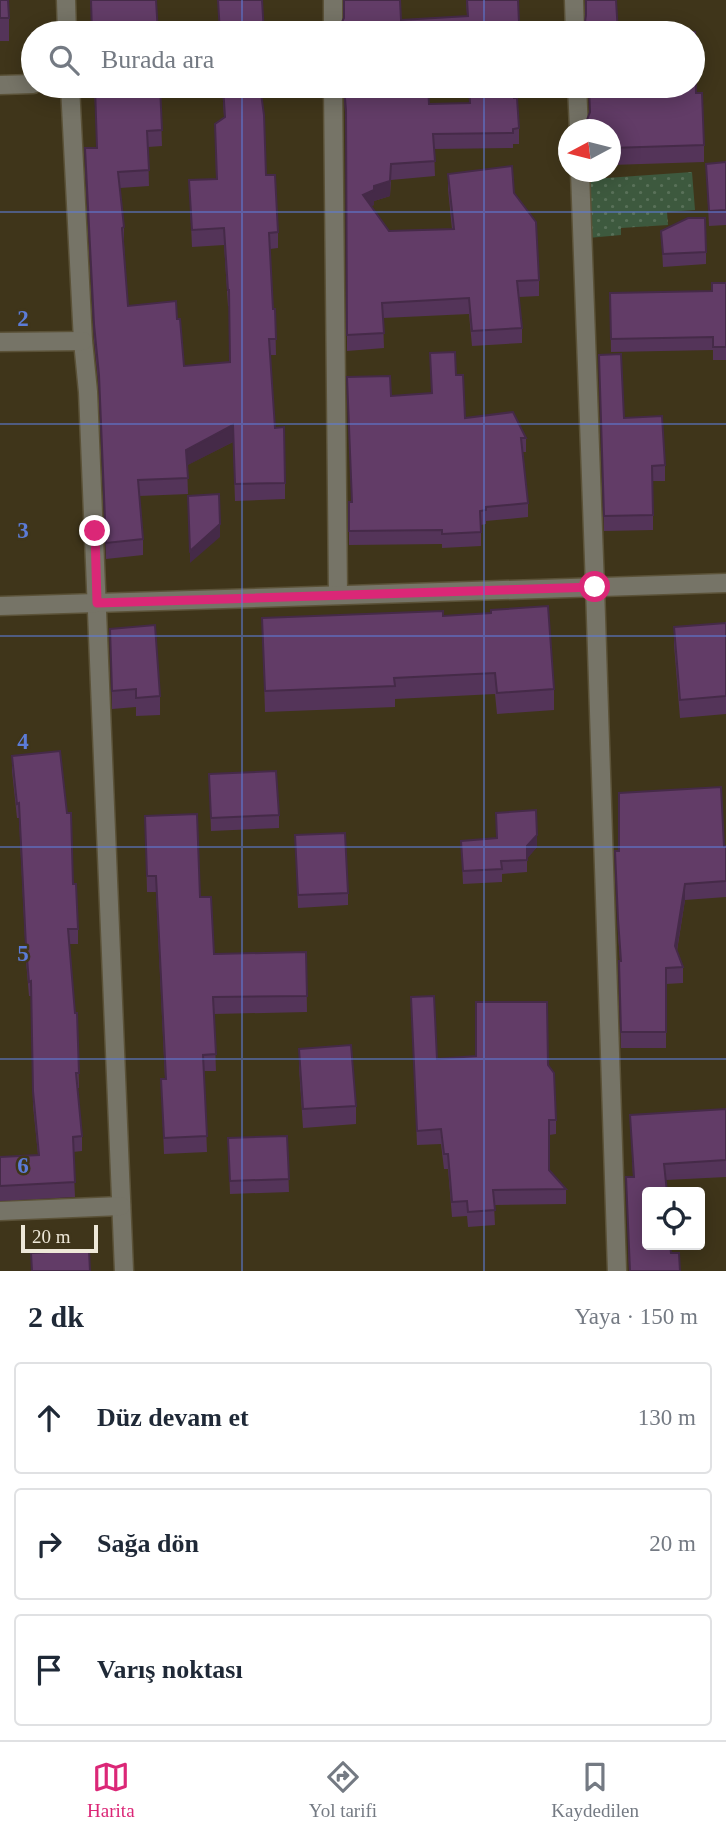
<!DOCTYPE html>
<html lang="tr">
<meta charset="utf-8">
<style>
:root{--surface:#fff;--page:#f6f6f7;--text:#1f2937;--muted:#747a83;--line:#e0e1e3;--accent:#db2777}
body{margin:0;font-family:Georgia,serif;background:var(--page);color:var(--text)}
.controls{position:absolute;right:21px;bottom:21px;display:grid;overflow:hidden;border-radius:7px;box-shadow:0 4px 18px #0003}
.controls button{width:63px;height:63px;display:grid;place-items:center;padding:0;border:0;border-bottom:2px solid var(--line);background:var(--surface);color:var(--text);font:35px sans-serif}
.compass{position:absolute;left:558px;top:119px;width:63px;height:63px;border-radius:50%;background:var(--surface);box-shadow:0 4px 18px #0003;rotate:263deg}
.scale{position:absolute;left:21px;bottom:18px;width:77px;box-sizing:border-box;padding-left:7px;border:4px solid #eee8d8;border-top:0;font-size:19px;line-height:24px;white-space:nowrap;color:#eee8d8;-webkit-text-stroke:5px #3f351a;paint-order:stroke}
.stop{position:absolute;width:21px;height:21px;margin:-16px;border:5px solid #db2777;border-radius:50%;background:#fff}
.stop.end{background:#db2777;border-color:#fff;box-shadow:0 2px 7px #0008}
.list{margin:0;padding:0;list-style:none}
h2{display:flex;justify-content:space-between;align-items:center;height:91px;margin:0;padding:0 28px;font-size:30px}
h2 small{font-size:23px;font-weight:400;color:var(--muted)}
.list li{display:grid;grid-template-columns:46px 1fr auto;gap:21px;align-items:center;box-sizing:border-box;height:112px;margin:0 14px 14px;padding:0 14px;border:2px solid var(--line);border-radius:7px}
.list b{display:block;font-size:26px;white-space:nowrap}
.list em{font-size:23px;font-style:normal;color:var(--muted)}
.icon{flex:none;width:38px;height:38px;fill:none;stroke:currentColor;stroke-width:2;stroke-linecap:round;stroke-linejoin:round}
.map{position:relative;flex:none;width:726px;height:1271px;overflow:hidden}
.search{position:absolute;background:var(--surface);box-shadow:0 4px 18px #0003;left:21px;right:21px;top:21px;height:77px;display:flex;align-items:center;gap:18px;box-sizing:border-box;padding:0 24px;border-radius:38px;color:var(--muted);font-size:26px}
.sheet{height:469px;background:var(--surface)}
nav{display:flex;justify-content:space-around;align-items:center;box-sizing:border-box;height:98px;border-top:2px solid var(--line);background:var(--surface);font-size:19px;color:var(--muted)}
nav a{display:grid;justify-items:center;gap:4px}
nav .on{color:var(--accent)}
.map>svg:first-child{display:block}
.grass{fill:url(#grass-dots)}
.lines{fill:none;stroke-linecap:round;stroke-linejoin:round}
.minor-casing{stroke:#5b5238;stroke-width:21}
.minor{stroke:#767467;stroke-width:18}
.wall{fill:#543459}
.shaded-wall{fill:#452a48}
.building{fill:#623c67;stroke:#452a48;stroke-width:2}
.route{stroke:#db2777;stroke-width:9}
.grid{fill:none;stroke:#5c7cd8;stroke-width:2;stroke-opacity:0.55}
.grid-label{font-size:23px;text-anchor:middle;font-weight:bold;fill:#5c7cd8;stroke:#3f351a;stroke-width:5;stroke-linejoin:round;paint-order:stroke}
</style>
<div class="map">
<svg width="726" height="1271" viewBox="0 0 726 1271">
<defs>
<pattern id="grass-dots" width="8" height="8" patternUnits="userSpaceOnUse" patternTransform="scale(1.75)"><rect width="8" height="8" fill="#3d593e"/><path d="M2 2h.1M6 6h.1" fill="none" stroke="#597159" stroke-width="1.8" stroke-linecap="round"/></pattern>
</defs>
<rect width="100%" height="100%" fill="#3f351a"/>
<path class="grass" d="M692,172L695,210L667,212L668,225L621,228V235L588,238L584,174H591L592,179Z"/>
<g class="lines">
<defs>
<g id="minor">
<path d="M66,0L67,33"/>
<path d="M333,0V33"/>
<path d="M574,0L575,33"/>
<path d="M0,85L33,84"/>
<path d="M70,86L83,341L88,392L124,1271"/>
<path d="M333,86L338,595"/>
<path d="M577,86L579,130"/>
<path d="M580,172L595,587L617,1271"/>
<path d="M0,342L83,341"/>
<path d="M0,606L726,583"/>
<path d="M0,1211L121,1206"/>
</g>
</defs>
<use href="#minor" class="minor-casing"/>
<use href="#minor" class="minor"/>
</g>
<g class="wall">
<path d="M0,0L9,18V41H0Z"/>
<path d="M466,0H518L519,33H340L401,20L467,16Z"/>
<path d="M94,86H160L162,146L148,147L149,186L120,188L124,227V244L128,306L177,319L184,366L230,362L229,306H228L224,245L192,247L189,180L216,179L215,124L224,117L222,86H260L266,175L278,232V248L270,249L273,309H275L276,355H270L275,428L285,483V499L235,501L233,442L187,465L188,494L139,496L143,539V555L106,559L99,391L94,340L85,165V148H97Z"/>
<path d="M343,86H428L429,104L470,103L469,86H513L514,98L519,128V144H513V148L434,149L435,176L391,180L390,196L374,201V205L371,206L389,231L452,229L448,189V174L514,193L539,280V296L519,297L522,328V343L472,346L469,314L383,318L384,348L347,351L346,126Z"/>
<path d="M588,86H693L696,93L704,145V162L611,165V130L590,114Z"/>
<path d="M726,162V225L709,226L706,164Z"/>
<path d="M661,231L706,252V264L663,267Z"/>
<path d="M726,283V360H713V350L611,352L610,293L712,291Z"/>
<path d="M430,353L456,375L465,418L526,438V452H523L528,503V517L486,521V524L481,525V546L442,548V544L349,545V502H351L391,396L432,393Z"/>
<path d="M599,355L624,418L665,465V481H653V530L604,531Z"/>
<path d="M443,616L554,689V710L497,714L495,694L395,699V707L265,712L262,618Z"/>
<path d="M726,623V714L680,718L674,645V627Z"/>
<path d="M110,629L160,696V715L136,716V707L112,709Z"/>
<path d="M12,756L73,884L78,929V944H69L75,1013H77L79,1088H77L82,1136V1151L73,1152L75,1197L0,1201V1157L38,1155L33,1106L31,996H29L26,961L19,818H17L12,771Z"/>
<path d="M209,774L279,815V828L211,831Z"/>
<path d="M496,813L537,847L527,858V872L502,874V882L463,884L461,841L496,838Z"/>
<path d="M145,816L200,897L214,954L306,952L307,1012L214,1014L216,1071H204L207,1152L164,1154L161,1079H165L156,892H147Z"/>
<path d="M295,835L348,893V905L298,908Z"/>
<path d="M726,846V897L685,900L677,951L683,967V983L666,984V1048H621L619,977L620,961L618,935L615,867Z"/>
<path d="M411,997L437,1059L548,1065L556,1120V1134L549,1135V1170L566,1189V1204L494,1205L495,1225L468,1227L467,1216L452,1217L448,1169H444L441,1144L417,1145Z"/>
<path d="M299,1049L356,1106V1124L303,1128L299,1068Z"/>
<path d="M726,1109V1177L666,1180L671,1253L680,1271H629L626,1177H633L630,1115Z"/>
<path d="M287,1136L289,1192L230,1194L228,1138Z"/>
</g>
<g class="shaded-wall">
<path d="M391,164L390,196L374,201V205L363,210V195L374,186Z"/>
<path d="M233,425V442L186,466V450Z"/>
<path d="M220,524V537L190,563V551Z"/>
<path d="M537,835V847L527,859V846Z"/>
<path d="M685,884V900L675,962V946Z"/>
</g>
<g class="building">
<path d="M0,0H8L9,18H0Z"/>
<path d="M91,0H156L158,33H92Z"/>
<path d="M218,0H262L264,33H220Z"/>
<path d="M344,0H400L401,20L468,16L467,0H518L519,23L510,24L511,33H341L340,26L344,18Z"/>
<path d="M586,0H616L618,33H585V22L586,15Z"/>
<path d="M695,32L696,93H702L704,145L611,148V130L588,129L587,120L590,112L589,86H693V33H644Z"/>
<path d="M95,86H160L162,130L147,131L149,170L118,172L124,227L122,228L128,306L176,301L177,319H180L184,366L230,362L229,290H228L224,228L192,230L189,180L217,179L215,124L225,117L223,86H260L264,115L266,175H275L278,232L269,233L273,309H275L276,339H269L275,428L284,427L285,483L235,484L233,425L186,450L188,478L138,480L143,539L106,543L99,375L94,324L85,148H97Z"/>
<path d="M344,86H428L429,104L470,103L469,86H513L514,98H517L519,128L513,129V133L433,134L435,161L391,164L390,181L374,186V190L363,195L389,231L454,229L448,174L512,166L514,193L536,222L539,280L517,281L522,328L472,331L469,298L382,303L384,333L347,335L346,110Z"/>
<path d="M726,162V210L709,211L706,164Z"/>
<path d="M688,218H705L706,252L663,254L661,231Z"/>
<path d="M712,283H726V347H713V337L611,339L610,293L712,291Z"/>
<path d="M455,352L456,375H463L465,418L513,412L526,438H521L528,503L486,507V510L480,511L481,532L442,534V530L349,531V502H352L347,377L390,376L391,396L432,393L430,353Z"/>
<path d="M621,354L624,418L662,416L665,465L652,466L653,515L604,516L599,355Z"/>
<path d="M219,494L220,524L190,551L188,496Z"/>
<path d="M548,606L554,689L497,693L495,673L394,678L395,686L265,691L262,618L443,611V616L491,613V610Z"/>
<path d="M726,623V696L680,700L674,627Z"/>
<path d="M155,625L160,696L136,698V689L112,691L110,629Z"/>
<path d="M60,751L67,813H71L73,884H76L78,929H68L75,1013H77L79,1073H76L82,1136L73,1137L75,1182L0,1186V1157L39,1155L33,1091L31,981L29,982L26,946L19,803L17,804L12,756Z"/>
<path d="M276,771L279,815L211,818L209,774Z"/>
<path d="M721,787L724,846H726V881L685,884L675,946L683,967L666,968V1032H621L619,961H621L618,919L615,851H619V793Z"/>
<path d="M536,810L537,835L527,846V860L501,861L502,869L463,871L461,841L497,838L496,813Z"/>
<path d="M197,814L200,897H211L214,954L306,952L307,996L213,997L216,1054L203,1055L207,1136L164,1138L161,1079H166L156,876H147L145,816Z"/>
<path d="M345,833L348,893L298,895L295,835Z"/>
<path d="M434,996L437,1059L476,1056V1002H547L548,1065L554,1073L556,1120H549V1170L566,1189L493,1190L495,1210L468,1212L467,1201L452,1202L448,1154H444L441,1129L417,1131L411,997Z"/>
<path d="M351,1045L356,1106L303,1109L299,1049Z"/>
<path d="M726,1109V1160L664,1164L667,1192H647V1245H670L671,1253H679L680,1271H630L626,1177H634L630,1115Z"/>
<path d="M287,1136L289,1179L230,1181L228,1138Z"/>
<path d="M89,1250L90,1271H32L31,1253Z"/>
</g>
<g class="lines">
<path class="route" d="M95,531L97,603L595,587"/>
</g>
<path class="grid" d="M242,0V33M484,0V33M242,86V1271M484,86V1271M0,212H726M0,424H726M0,636H726M0,847H726M0,1059H726"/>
<g class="grid-label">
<text x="23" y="326">2</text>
<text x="23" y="538">3</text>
<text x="23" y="749">4</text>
<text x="23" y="961">5</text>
<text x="23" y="1173">6</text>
</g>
</svg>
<div class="controls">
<button><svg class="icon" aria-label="locate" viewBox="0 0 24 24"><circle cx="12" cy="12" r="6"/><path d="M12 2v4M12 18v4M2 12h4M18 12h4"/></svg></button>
</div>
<svg class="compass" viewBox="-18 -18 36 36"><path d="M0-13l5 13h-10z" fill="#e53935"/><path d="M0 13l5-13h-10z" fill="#747a83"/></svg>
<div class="scale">20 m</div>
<div class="stop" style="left:595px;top:587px"></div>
<div class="stop end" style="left:95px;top:531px"></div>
<div class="search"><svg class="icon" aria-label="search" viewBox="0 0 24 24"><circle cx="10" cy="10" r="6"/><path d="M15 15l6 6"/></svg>Burada ara</div>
</div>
<section class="sheet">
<h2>2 dk<small>Yaya · 150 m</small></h2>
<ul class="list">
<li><svg class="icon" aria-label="ahead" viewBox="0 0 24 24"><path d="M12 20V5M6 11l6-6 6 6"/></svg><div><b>Düz devam et</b></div><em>130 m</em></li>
<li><svg class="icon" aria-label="right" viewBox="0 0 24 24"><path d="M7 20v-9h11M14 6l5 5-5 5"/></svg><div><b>Sağa dön</b></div><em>20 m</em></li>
<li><svg class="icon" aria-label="arrive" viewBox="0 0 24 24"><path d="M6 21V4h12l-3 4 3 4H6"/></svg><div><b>Varış noktası</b></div></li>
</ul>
</section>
<nav>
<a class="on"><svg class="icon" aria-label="map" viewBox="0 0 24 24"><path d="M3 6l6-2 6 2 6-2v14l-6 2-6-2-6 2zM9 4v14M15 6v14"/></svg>Harita</a>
<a><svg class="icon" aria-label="directions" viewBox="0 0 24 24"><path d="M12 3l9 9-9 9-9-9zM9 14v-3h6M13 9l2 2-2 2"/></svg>Yol tarifi</a>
<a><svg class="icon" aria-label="saved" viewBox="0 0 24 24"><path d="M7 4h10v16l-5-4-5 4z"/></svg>Kaydedilen</a>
</nav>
